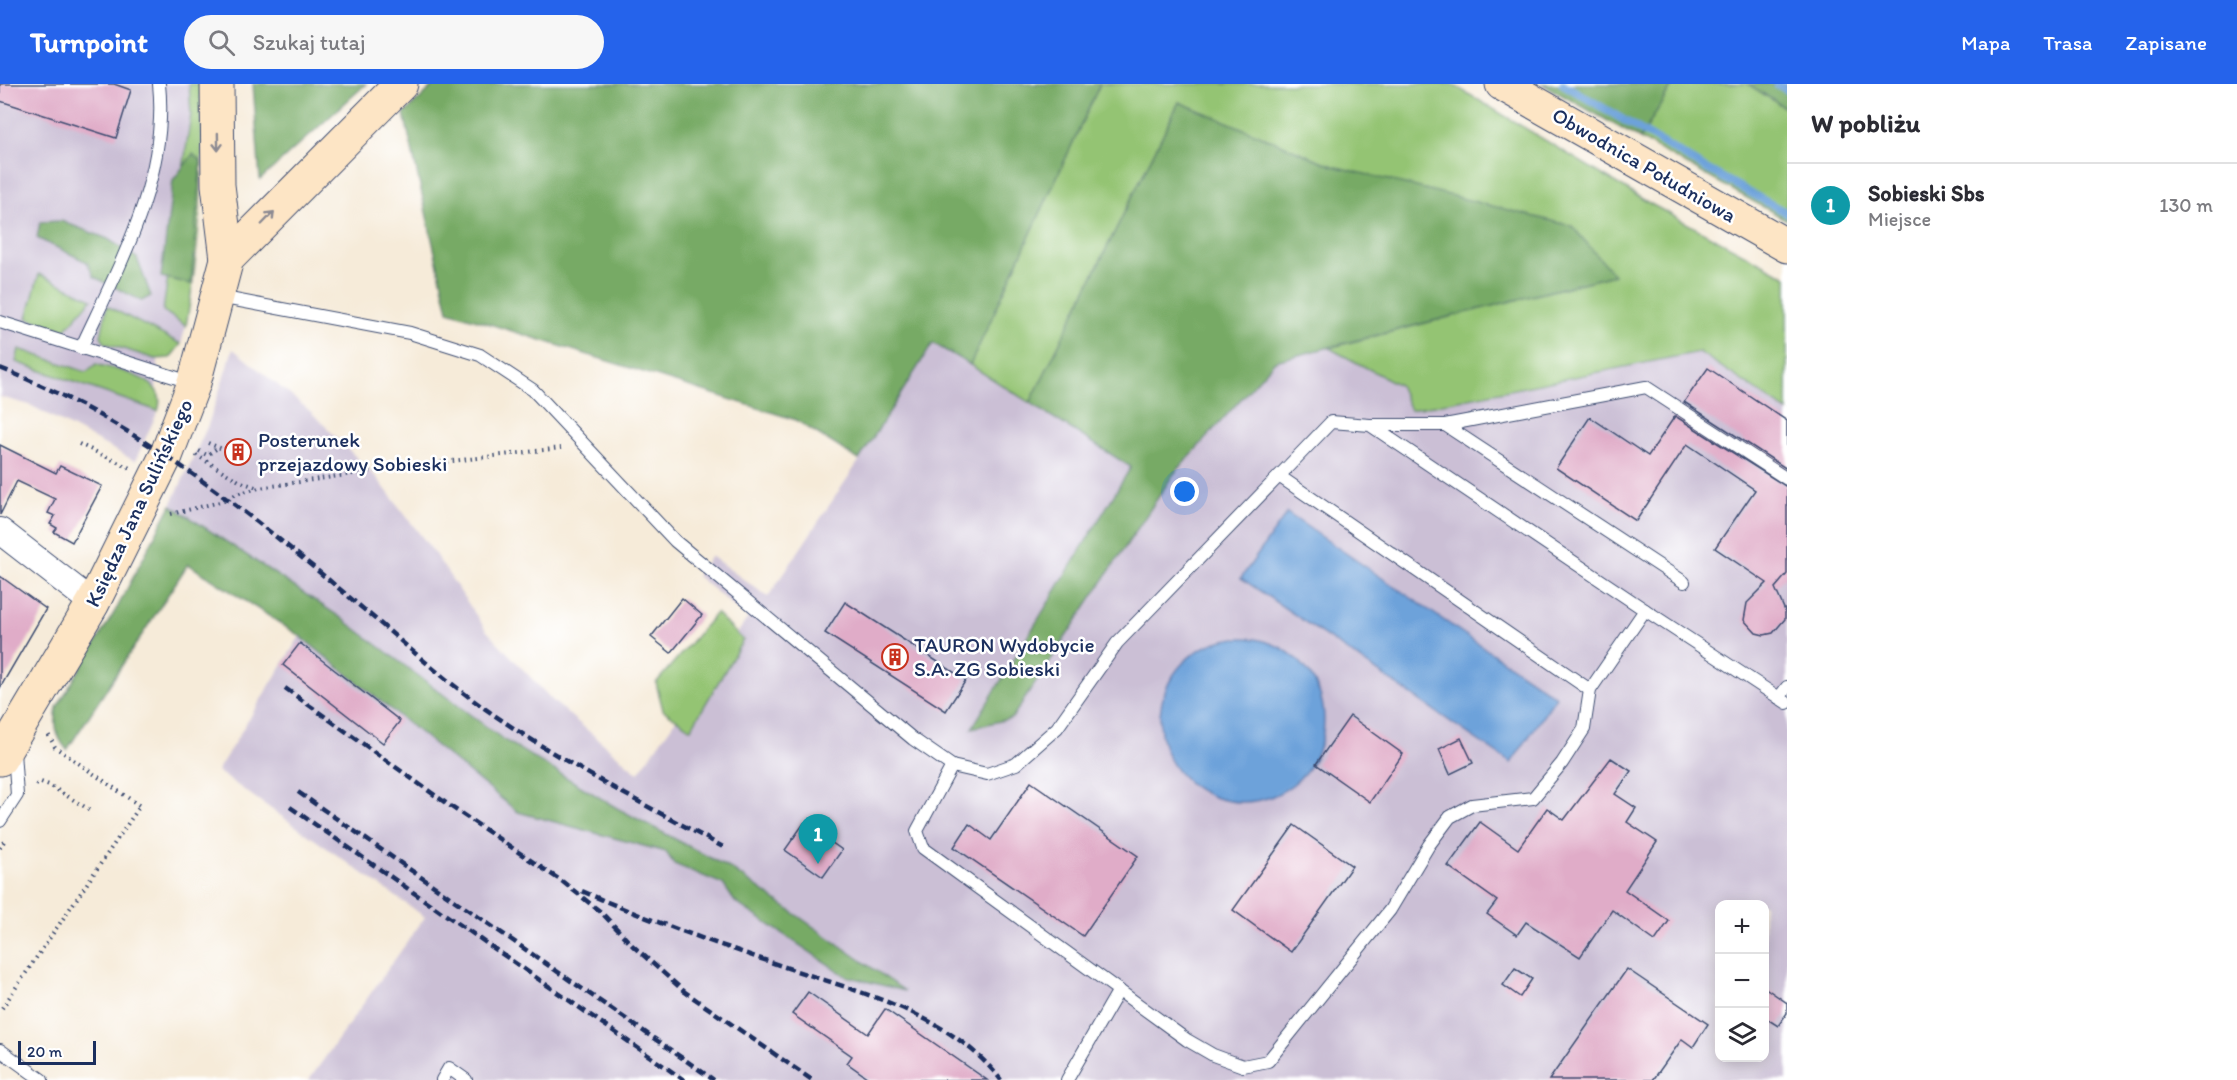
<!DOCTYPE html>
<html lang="pl">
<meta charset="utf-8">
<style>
:root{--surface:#fff;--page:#f7f7f7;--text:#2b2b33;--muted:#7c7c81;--line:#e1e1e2;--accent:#2563eb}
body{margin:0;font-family:Itim,sans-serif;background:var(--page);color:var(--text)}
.controls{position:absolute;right:18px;bottom:18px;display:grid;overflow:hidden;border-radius:12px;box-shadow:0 3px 15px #0003}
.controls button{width:54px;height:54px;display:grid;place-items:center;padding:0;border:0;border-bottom:2px solid var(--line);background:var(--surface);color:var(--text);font:30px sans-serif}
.scale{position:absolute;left:18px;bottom:15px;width:78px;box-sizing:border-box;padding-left:6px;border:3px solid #1b2f5e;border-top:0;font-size:16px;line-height:21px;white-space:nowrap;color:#1b2f5e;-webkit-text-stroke:4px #fff;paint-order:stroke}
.you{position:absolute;left:1185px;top:408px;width:21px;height:21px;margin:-15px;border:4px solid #fff;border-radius:50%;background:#1a73e8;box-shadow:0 0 0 9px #1a73e833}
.badge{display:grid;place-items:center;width:39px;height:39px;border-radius:50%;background:var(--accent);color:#fff;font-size:20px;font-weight:700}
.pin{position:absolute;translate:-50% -50px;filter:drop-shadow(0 2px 3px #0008)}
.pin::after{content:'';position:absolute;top:32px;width:21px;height:18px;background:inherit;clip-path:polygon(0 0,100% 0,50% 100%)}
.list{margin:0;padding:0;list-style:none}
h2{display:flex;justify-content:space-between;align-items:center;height:78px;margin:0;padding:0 24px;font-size:26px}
h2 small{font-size:20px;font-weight:400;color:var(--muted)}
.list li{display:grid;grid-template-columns:39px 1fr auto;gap:18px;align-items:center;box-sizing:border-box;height:84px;padding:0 24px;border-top:2px solid var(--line)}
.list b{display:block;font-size:22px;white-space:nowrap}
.list p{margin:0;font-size:20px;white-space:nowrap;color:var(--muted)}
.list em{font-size:20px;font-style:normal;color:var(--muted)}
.icon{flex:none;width:33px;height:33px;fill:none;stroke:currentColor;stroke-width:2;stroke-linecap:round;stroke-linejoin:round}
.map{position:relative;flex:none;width:1787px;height:996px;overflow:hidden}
header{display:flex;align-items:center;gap:36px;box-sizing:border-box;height:84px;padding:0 30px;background:var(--accent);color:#fff}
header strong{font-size:28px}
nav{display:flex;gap:33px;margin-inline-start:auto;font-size:21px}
.search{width:420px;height:54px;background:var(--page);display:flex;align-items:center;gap:15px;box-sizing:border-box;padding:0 21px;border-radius:33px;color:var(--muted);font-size:22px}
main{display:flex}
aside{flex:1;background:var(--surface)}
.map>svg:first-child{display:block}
.industrial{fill:#cbbfd5;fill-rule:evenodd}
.green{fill:#94c473;stroke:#587a68;stroke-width:1.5}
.forest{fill:#77aa65;stroke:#496c62;stroke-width:1.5}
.water{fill:#6da2da;stroke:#44689c;stroke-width:1.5}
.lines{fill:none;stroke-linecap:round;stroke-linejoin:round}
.stream{stroke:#6da2da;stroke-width:8}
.building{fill:#e0acc8}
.lane-casing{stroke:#3c4b70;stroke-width:14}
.street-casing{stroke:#3c4b70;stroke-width:28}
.secondary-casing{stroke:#3c4b70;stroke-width:35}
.path{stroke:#3c4b70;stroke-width:4;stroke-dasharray:1.5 4.5;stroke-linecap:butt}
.lane{stroke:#fff;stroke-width:12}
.street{stroke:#fff;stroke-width:26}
.secondary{stroke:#fde5c5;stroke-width:33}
.rail{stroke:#1b2f5e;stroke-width:4.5;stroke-dasharray:9 4.5;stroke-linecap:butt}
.oneway{stroke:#8c8a92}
.labels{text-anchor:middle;stroke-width:5;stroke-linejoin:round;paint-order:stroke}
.street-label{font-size:21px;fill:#1b2f5e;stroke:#fff}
.poi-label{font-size:21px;fill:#1b2f5e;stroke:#fff;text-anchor:start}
</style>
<header>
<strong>Turnpoint</strong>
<div class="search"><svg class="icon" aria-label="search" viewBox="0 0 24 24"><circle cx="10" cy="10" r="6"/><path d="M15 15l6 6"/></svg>Szukaj tutaj</div>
<nav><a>Mapa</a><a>Trasa</a><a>Zapisane</a></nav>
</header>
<main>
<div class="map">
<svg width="1787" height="996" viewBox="0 0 1787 996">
<rect width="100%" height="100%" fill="#fff"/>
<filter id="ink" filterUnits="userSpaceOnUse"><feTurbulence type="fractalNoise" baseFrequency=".0167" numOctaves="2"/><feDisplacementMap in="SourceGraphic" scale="12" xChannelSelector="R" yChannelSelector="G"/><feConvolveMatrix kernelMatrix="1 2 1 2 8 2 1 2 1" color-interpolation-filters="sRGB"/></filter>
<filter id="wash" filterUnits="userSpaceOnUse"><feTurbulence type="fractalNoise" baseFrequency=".008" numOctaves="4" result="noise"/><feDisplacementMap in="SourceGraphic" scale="24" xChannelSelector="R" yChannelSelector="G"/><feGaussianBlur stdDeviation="1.35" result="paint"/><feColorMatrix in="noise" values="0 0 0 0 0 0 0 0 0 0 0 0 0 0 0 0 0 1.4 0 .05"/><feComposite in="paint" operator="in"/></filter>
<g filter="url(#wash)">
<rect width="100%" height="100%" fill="#f6ebd9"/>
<g class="industrial">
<path d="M0,0H189L191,30L163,227L186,242L181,260L160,250L156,306L149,323L158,327L135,377L30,321L0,313Z"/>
<path d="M933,258L1140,388L1173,391L1275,277L1329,264L1399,301L1410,326L1699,268L1787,327V996H309L425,833L217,687L300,552L518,728L617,724L504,656L340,533L171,421L208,341L233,265L310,327L377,394L435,470L486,546L553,617L638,689L748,534L697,492L711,472L768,513L859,377ZM1720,820H1764V974H1720Z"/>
</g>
<g class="green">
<path d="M189,0H200C205,81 200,163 186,242L163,227L191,30Z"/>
<path d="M1100,0H1452L1649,119L1787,193V327L1699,268L1410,326L1399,301L1329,264L1613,191L1333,82L1179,18L1030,319L970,281Z"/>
<path d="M1673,0H1748L1787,25V136L1640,55Z"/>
<path d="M39,190L92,215L65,246L27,234Z"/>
<path d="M107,222L181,260L170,274L155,275L105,259L101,252Z"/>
<path d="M19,265L86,288L96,280C118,287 170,294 158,327L16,278Z"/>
<path d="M716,529L743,556L691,645L663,626L656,599Z"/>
</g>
<g class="forest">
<path d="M253,0H366L260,96Z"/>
<path d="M435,0H1100L970,281L933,259L859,376L796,336L448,227L404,30Z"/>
<path d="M1542,0H1673L1640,55Z"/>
<path d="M1748,0H1787V25Z"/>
<path d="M1179,18L1333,82L1572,142L1614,191L1275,277L1173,391L1012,634L972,644L1131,383L1030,319Z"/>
<path d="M193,70L201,77L191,200L161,193L173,96Z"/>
<path d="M61,137L108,155L137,174L151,212L142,217L94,193L87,178L37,154L40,138Z"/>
<path d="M171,421L340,533L504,656L617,724L731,785L905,907L846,892L735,818L723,800L674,780L666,768L518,728L300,552L188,480L67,666C55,651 54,642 57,623L117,524Z"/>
</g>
<g class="water">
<path d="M1287,429L1556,613L1511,679L1241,494Z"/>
<circle cx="1242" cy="636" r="82"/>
</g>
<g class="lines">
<g class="stream">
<path d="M1563,0L1701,82L1787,129"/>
<path d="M1777,0L1787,6"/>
</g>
</g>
<g id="blocks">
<g class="building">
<path d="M0,0H114L131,6L116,54L0,17Z"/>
<path d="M1708,284L1787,337V385L1684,318Z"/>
<path d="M1675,332L1787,403V490L1775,504L1785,527V535L1773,549L1764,551L1756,549L1744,536L1747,519L1767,499L1715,464L1755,406L1687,360L1636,437L1556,384L1590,333L1648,372Z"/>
<path d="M0,361L56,389L60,382L102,402L72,458L54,448L57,444L50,440L55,432L48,429L55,415L17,397L0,431Z"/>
<path d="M0,492L46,525L0,604Z"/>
<path d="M682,514L702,531L671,569L651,553Z"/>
<path d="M845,518L966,596L946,627L825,549Z"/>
<path d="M300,559L400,637L383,659L283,581Z"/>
<path d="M1350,632L1403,670L1370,718L1316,680Z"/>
<path d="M1461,654L1473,679L1450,690L1439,665Z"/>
<path d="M1611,674L1631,687L1615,710L1636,724L1627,738L1657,758L1625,806L1669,837L1655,857L1612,826L1580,873L1526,838L1517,851L1487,830L1497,817L1448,782L1480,738L1518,765L1547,724L1564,736Z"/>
<path d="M1031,698L1138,772L1083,852L954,763L969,740L991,756Z"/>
<path d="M804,739L842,766L823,793L785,766Z"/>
<path d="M1294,741L1352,782L1291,868L1233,826Z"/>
<path d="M1515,884L1532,895L1520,913L1503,901Z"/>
<path d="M1627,885L1708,940L1693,963L1682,955L1653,996H1549Z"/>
<path d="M1764,903L1787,919V929L1778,942L1764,933Z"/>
<path d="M808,908L868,950L885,925L987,996H871L847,979L852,972L792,930Z"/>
</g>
</g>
</g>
<g filter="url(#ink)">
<use href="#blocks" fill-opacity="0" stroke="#3c4b70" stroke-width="1.5"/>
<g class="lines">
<defs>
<g id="lane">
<path d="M219,213L410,249L480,271L533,306L675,457L913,655L952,682L987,690L1016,680L1057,644L1117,559L1279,392L1590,606"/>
<path d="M0,238L193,299"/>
<path d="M81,264C119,182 169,93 159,0"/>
<path d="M1371,341H1445L1684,498"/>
<path d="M1445,341L1646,303L1787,395"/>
<path d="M1645,526L1787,619"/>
<path d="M1779,614L1787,603"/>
<path d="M952,682L917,747L923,764L1187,956L1213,971L1243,982L1268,977L1390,826L1429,761L1450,733L1472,721L1533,714L1562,679L1584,645L1590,606L1645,526L1370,341L1331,338L1279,392"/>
<path d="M0,737L17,711L14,668"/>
<path d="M0,966L42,996"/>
<path d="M442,996L449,984L466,996"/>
<path d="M1067,996L1119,906"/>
</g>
<path id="street" d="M0,447L93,519"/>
<g id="secondary">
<path d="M217,0L218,101L227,175"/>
<path d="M1502,0L1787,162"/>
<path d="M0,675L93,519L166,372L194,299L227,175L401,0"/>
</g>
</defs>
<use href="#lane" class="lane-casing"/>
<use href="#street" class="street-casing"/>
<use href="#secondary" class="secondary-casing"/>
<g class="path">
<path d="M208,359L227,367"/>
<path d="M79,360L130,384"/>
<path d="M199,367L207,371L219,363"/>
<path d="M196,371L239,397L258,404"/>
<path d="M171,430L228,416L236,410L259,404L386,385L561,364"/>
<path d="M36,701L41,698L49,701L90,726"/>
<path d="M0,764L6,754"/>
<path d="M2,924L140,722L55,663L48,650"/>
</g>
<use href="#lane" class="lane"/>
<use href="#street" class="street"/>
<use href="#secondary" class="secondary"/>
<g class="rail">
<path d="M0,284C136,337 251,430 361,523C398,554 434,587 473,616C551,673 638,717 723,763"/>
<path d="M285,604L450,722L563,798L602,829L633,862L685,908L812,996"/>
<path d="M298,708L714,996"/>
<path d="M290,723L684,996"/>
<path d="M582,807C647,836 715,859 782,882C860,909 948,928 1001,996"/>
</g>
</g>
<defs><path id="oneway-shaft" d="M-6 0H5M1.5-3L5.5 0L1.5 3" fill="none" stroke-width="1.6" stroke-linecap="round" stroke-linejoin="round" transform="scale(1.5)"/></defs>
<g class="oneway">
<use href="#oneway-shaft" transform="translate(218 58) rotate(89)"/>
<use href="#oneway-shaft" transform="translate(268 134) rotate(-46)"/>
</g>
</g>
<defs>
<symbol id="building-ring" viewBox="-11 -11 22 22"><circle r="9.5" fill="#fff" stroke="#c8321e" stroke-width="1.5"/><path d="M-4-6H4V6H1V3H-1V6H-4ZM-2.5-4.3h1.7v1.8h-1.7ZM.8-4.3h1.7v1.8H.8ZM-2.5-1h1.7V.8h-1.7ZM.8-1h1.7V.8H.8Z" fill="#c8321e"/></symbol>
</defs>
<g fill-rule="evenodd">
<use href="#building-ring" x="223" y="353" width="30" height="30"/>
<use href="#building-ring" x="880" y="558" width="30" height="30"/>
</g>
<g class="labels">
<g class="street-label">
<text transform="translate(1644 81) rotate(30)" y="7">Obwodnica Południowa</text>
<text transform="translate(139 419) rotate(-65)" y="7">Księdza Jana Sulińskiego</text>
</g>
<g class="poi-label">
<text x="258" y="363">Posterunek<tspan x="258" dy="24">przejazdowy Sobieski</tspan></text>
<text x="914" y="568">TAURON Wydobycie<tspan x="914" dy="24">S.A. ZG Sobieski</tspan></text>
</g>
</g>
</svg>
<div class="controls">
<button>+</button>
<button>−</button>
<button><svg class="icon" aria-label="layers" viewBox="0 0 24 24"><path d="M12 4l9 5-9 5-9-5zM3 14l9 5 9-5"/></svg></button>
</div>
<div class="scale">20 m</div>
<div class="you"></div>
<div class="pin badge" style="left:818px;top:780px;background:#0f9aa8">1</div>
</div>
<aside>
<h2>W pobliżu<small></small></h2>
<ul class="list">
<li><span class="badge" style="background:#0f9aa8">1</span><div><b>Sobieski Sbs</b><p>Miejsce</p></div><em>130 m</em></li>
</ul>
</aside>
</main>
